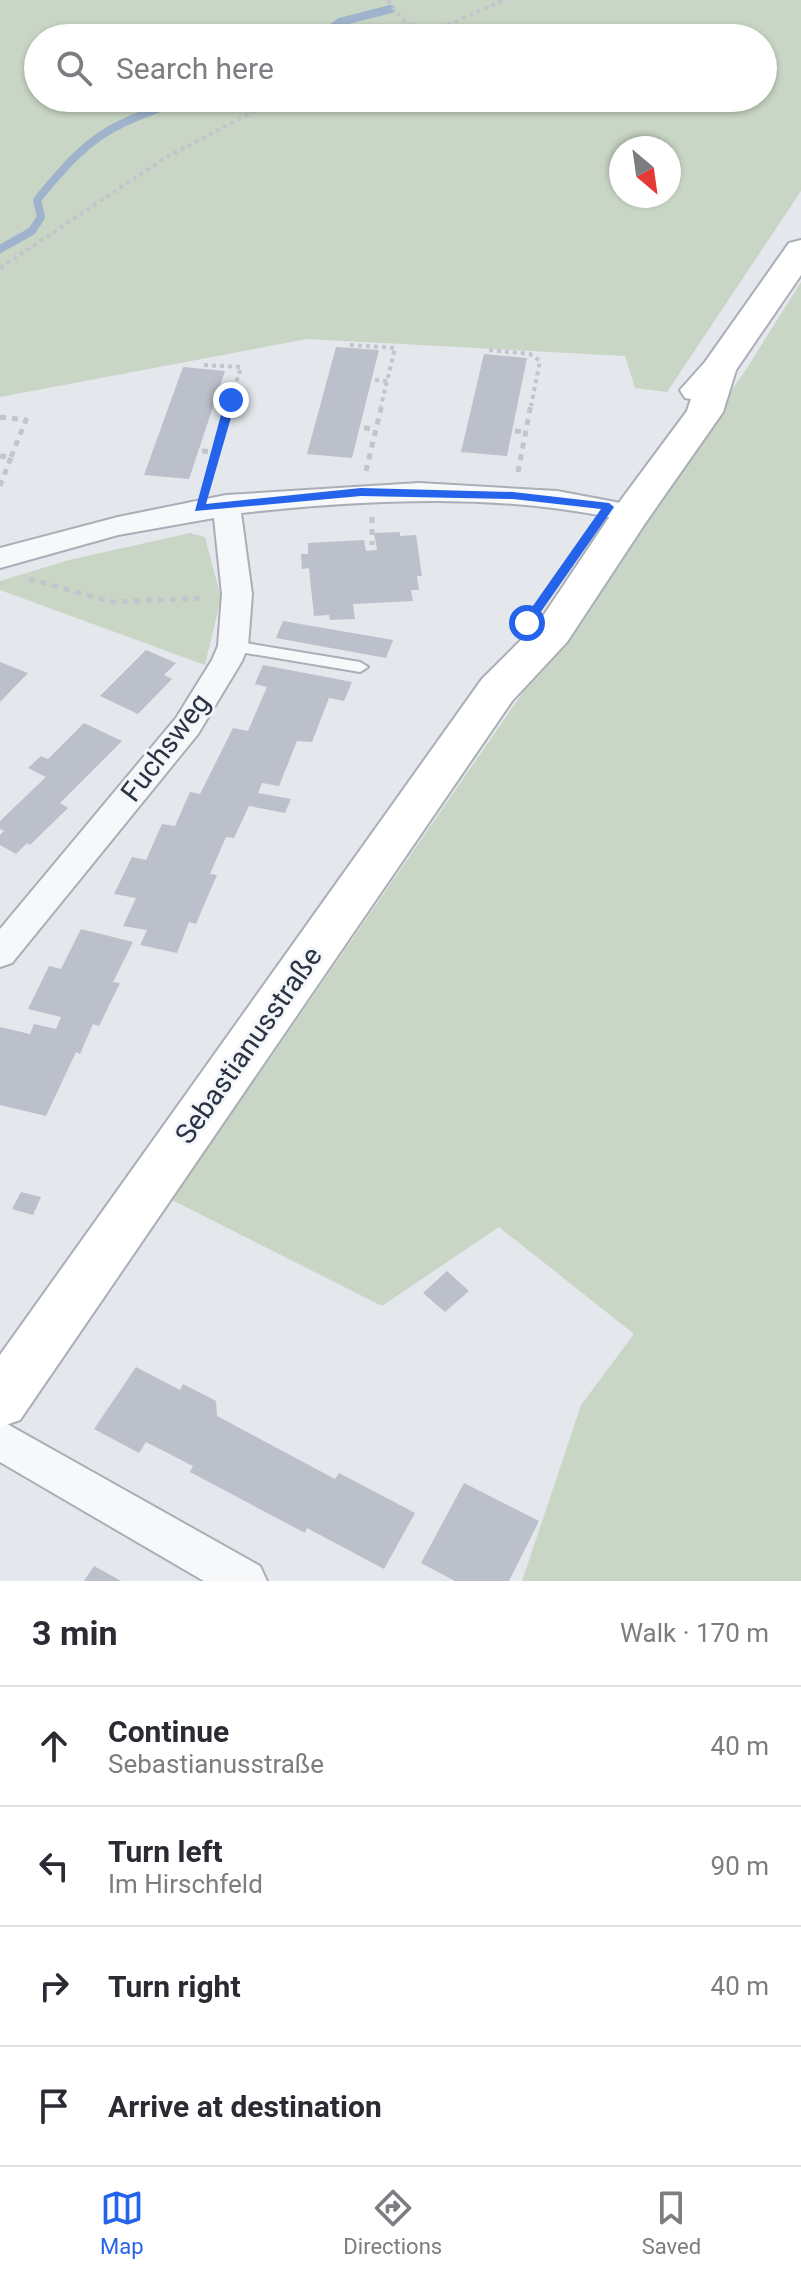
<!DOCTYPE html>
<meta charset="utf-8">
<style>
:root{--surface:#fff;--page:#f2f2f3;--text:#2b2b33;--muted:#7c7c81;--line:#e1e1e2;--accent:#2563eb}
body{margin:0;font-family:Roboto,sans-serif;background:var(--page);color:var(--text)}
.compass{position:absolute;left:609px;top:136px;width:72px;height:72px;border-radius:50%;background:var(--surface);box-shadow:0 2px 6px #0004;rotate:151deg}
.stop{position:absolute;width:24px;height:24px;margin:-18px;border:6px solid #2563eb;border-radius:50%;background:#fff}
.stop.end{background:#2563eb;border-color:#fff;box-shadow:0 2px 8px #0008}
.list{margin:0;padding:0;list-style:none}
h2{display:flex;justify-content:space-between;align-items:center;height:104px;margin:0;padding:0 32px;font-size:34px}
h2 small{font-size:26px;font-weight:400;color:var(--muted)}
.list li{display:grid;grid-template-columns:52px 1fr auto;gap:24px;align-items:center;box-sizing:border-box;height:120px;padding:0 32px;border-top:2px solid var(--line)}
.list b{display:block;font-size:30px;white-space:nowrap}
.list p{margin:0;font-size:26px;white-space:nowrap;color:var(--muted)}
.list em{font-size:26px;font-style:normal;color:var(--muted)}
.icon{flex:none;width:44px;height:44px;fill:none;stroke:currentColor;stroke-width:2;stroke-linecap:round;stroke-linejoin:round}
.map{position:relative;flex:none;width:801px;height:1581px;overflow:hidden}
.search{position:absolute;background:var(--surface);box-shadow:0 2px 6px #0004;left:24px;right:24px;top:24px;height:88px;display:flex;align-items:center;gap:20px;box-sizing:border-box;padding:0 28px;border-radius:44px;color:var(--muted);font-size:30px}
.sheet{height:584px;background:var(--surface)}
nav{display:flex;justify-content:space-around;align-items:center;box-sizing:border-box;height:112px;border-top:2px solid var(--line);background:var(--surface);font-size:22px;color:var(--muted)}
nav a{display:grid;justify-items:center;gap:4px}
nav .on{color:var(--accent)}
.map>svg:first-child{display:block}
.green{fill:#c9d6c5;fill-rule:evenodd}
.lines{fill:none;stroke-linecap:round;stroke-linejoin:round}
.stream{stroke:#9fb4cc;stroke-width:8}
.building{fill:#bbc0ca}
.service-casing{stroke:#a9aeb7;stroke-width:4}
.minor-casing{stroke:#a9aeb7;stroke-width:4}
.secondary-casing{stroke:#a9aeb7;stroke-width:4}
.path-far1{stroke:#c2c5cb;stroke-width:4;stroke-dasharray:4 4;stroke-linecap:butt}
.path{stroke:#c2c5cb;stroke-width:5;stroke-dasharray:6 6;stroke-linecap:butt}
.service{fill:#f7f8fa;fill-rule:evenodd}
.minor{fill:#f7f8fa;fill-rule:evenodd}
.secondary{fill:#fff;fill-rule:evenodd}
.route{fill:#2563eb}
.labels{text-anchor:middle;stroke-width:6;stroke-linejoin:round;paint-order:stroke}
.street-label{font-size:28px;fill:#2b3445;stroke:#f4f6f9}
</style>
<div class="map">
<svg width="801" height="1581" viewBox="0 0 801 1581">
<rect width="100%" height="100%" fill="#e4e7ec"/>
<g class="green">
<path d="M0,0H801V191L667,392L635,388L625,356L307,339L0,397ZM763,38V98H38V38ZM621,148H669V196H621Z"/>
<path d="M801,282V1581H522L581,1405L634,1334L499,1227L382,1306L172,1200L747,368Z"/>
<path d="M190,533L205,537L221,598L205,665L0,590V581L69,560Z"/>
</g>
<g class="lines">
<g class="stream">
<path d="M318,38L340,22L391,9"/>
<path d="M0,249L32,231L41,217L37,200C61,171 86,140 121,124C140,114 161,110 179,98"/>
</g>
</g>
<g class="building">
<path d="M336,347L379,350L352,458L307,454Z"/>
<path d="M484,354L527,358L507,456L461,452Z"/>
<path d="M183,367L225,371L189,479L144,475Z"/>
<path d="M400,532V536L416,535L422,576H417L419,590H411L413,601L353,604L355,619L330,620L329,615L314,616L309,568L302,569L301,554H308V543L364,540L366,551L377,550L374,533Z"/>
<path d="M283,621L393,640L386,658L276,638Z"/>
<path d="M146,650L176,663L164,675L172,679L138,714L100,696Z"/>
<path d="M0,662L28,673L0,702Z"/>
<path d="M263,665L352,682L344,701L329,698L312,742L297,741L279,786L262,783L258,793L291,799L285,813L249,806L234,838L226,837L210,874L217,875L201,912L196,924L189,922L177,953L140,945L147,930L123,926L136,898L114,894L132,857L146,860L162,824L175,826L190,792L200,794L233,728L248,731L267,687L255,684Z"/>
<path d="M84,723L122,741L60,803L68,808L30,845L27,843L16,854L0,845V835L4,831L0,829V821L46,777L28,768L41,756L48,759Z"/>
<path d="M81,929L133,942L113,982L120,983L99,1026L93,1024L80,1054L76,1052L46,1116L0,1105V1027L30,1034L34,1024L56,1029L61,1017L28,1009L49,966L61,969Z"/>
<path d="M21,1192L41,1197L33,1215L12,1209Z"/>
<path d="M447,1271L469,1291L445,1312L423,1293Z"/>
<path d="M136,1367L180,1390L183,1384L216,1401L217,1416L335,1479L339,1473L415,1513L384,1569L307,1528L305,1533L190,1472L193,1466L146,1442L139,1453L94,1429Z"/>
<path d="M464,1483L539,1521L509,1581H455L421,1563Z"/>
<path d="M94,1566L121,1581H84Z"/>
</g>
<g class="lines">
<defs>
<path id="service" d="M233,641L360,662L368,667L360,672L228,650L226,646L228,642Z"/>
<g id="minor">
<path d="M419,483L557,491L642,507L646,513L642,519L632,522C505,492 370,499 241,513L252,594L248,646L242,661L198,734L12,963L0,967V929L176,718L212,660L218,646L222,594L214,518L118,535L0,568V548L118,517L226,495Z"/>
<path d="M0,1420L260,1566L267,1581H204L0,1462Z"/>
</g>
<path id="secondary" d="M801,240V275L736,370L723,412L646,522L567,642L512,701L20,1420L0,1427V1355L482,679L539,622L618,504L687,411L691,399L685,398L680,390L705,362L789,243Z"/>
</defs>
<use href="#service" class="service-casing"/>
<use href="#minor" class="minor-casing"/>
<use href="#secondary" class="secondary-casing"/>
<g class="path-far1">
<path d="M388,0L401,18L425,34"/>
<path d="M418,38L504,0"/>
<path d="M0,268L165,158L279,98"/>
<path d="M350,345L395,348L381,406"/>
<path d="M489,350L530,354L540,361L531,406"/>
<path d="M204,365L241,367L229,406"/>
<path d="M375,380L387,381"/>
<path d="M218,400H231"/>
</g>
<g class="path">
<path d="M0,417L26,420L11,457"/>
<path d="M364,428L376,429"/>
<path d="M515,431L527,432"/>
<path d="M202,451L214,452"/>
<path d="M0,456L11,457L0,486"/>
<path d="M366,471L382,404"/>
<path d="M518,472L531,404"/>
<path d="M206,484L230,404"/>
<path d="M372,517V545"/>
<path d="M29,579L113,602L204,598"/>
</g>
<use href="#service" class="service"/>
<use href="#minor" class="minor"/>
<use href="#secondary" class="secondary"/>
</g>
<path class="route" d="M231,397L236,400L206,504L361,488L513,492L609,503L614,507L531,626H523V620L601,509L513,499L361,496L195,511L225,400Z"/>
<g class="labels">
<g class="street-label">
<text transform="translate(165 747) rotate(-53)" y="10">Fuchsweg</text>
<text transform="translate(248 1045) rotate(-55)" y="10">Sebastianusstraße</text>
</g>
</g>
</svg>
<svg class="compass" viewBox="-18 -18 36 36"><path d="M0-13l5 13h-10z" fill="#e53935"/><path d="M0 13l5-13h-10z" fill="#7c7c81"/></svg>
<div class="stop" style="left:527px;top:623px"></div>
<div class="stop end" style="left:231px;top:400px"></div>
<div class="search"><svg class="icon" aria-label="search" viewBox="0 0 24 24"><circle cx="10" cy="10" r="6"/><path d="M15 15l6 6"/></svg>Search here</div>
</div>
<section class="sheet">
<h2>3 min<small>Walk · 170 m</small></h2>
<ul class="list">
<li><svg class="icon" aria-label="ahead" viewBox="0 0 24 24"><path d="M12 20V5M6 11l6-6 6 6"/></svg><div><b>Continue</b><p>Sebastianusstraße</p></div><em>40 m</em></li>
<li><svg class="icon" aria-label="left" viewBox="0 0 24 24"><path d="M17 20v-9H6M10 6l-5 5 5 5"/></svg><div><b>Turn left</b><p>Im Hirschfeld</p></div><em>90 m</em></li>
<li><svg class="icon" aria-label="right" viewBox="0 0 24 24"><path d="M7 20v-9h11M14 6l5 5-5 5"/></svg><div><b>Turn right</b></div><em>40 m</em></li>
<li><svg class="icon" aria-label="arrive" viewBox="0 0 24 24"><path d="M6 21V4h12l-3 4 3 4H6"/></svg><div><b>Arrive at destination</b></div></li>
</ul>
</section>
<nav>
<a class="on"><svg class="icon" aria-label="map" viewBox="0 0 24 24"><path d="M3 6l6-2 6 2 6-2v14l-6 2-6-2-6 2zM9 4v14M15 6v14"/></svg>Map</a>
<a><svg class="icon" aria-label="directions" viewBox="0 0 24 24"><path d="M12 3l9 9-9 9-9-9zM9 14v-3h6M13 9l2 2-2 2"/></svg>Directions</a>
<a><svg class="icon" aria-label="saved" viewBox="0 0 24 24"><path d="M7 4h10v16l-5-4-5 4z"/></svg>Saved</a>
</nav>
